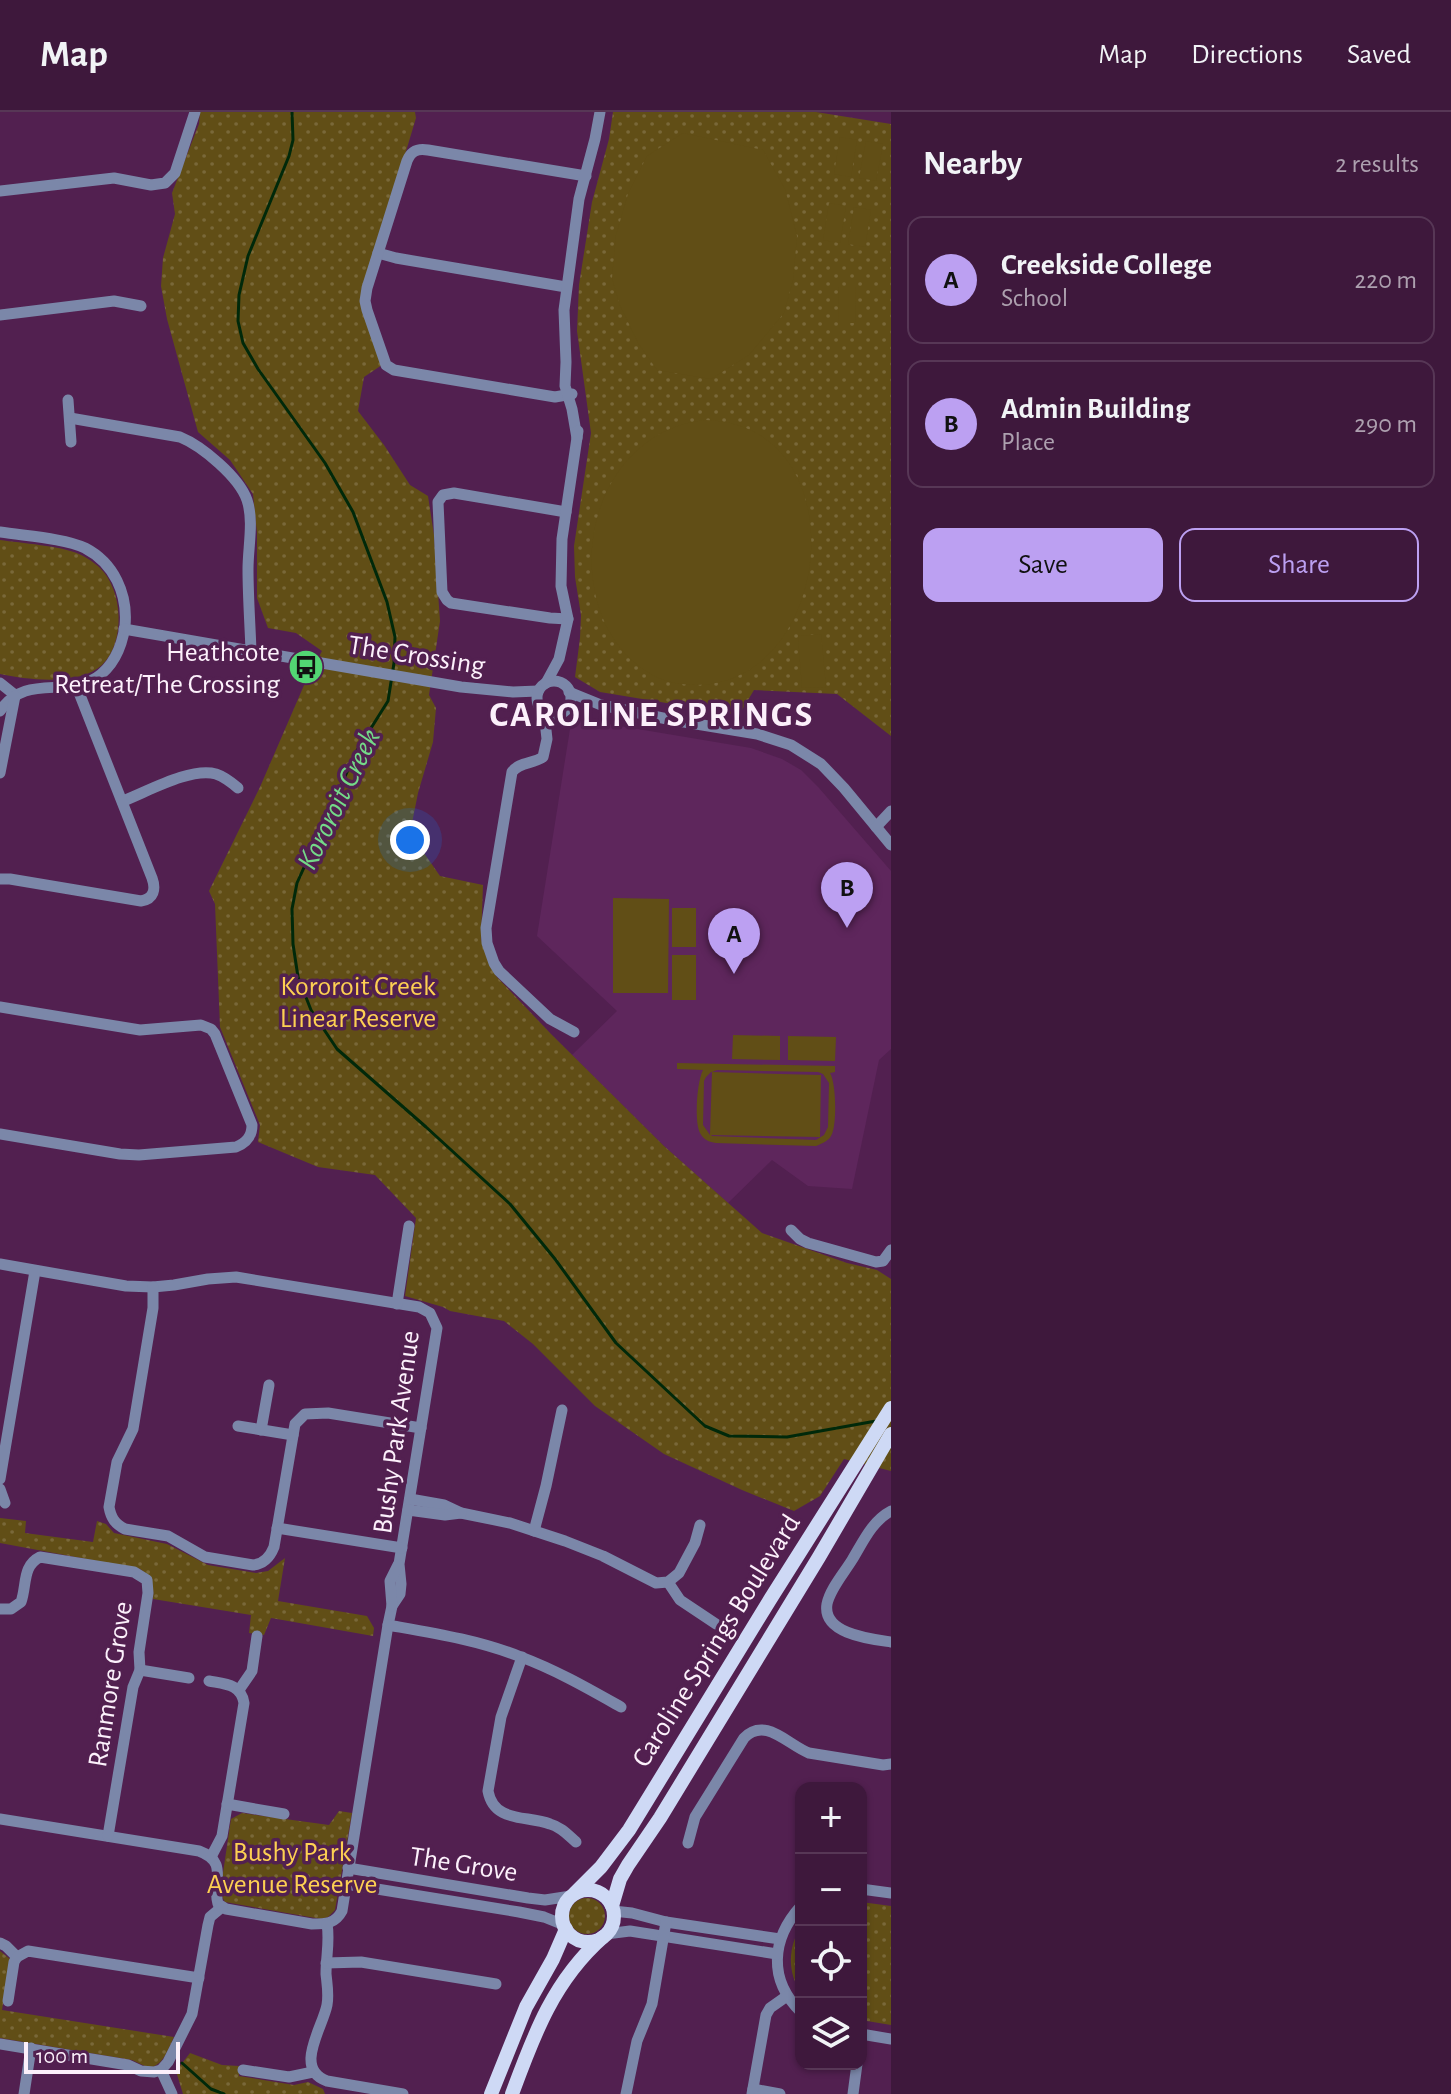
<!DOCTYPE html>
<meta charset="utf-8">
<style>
:root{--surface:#3e183c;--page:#452143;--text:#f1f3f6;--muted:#ada0af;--line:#573756;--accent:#bca0f2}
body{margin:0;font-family:"Alegreya Sans",sans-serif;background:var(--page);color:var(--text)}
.controls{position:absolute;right:24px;bottom:24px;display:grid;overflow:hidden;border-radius:16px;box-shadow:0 2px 6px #0004}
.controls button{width:72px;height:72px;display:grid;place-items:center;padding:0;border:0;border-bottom:2px solid var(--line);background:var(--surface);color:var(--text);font:40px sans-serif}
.scale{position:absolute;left:24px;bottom:20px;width:156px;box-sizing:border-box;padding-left:8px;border:4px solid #fcf0fb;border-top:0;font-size:22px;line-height:28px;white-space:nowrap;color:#fcf0fb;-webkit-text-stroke:6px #522050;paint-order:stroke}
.you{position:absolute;left:410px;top:728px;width:28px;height:28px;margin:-20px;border:6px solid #fff;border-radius:50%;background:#1a73e8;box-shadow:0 0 0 12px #1a73e833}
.badge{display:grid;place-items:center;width:52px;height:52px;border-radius:50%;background:var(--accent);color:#111;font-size:26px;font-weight:700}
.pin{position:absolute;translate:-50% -66px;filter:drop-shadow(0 2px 4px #0008)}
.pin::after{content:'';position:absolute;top:42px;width:28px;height:24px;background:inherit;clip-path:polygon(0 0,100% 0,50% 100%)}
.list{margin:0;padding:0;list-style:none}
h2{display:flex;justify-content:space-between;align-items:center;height:104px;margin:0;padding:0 32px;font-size:34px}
h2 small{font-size:26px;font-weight:400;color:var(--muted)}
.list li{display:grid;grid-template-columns:52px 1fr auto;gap:24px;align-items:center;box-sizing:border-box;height:128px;margin:0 16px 16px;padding:0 16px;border:2px solid var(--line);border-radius:16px}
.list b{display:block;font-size:30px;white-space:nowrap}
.list p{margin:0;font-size:26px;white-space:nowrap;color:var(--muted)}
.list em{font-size:26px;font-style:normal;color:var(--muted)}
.actions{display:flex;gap:16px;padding:24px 32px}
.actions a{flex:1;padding:18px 0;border:2px solid var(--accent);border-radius:16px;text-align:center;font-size:28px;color:var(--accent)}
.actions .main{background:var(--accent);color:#111}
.icon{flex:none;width:44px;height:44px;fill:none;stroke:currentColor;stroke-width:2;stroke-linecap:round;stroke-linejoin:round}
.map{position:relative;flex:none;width:891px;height:1982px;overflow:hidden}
header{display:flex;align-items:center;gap:48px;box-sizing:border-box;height:112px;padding:0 40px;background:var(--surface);border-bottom:2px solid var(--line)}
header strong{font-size:38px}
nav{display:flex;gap:44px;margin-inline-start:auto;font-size:28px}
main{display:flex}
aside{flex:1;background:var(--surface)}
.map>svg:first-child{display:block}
.built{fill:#5e265c}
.grass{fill:url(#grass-dots)}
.garden{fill:#614e16;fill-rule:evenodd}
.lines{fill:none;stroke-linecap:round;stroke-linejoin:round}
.stream{stroke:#00290a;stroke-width:3}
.minor{stroke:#7b87a9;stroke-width:11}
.major{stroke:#ced9f5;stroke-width:14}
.labels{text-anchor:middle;stroke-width:7;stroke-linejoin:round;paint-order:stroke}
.poi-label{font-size:28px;fill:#fcf0fb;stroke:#522050;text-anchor:end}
.street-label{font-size:28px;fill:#fcf0fb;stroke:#522050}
.park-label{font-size:28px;fill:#fdd052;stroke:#522050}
.water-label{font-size:30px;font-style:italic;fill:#74d988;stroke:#522050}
.district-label{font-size:36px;font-weight:bold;letter-spacing:2px;fill:#fcf0fb;stroke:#522050}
</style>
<header>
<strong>Map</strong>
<nav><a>Map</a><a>Directions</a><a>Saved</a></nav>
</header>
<main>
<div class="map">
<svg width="891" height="1982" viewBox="0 0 891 1982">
<defs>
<pattern id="grass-dots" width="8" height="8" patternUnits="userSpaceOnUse" patternTransform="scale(2)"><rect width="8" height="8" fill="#614e16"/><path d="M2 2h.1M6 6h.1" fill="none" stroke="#796839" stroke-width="1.8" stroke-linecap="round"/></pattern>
</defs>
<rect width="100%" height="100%" fill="#522050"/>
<path class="built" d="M584,608L751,636L782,647L801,658L819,676L891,759V937L879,948L852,1077L808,1074L772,1048L728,1091L664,1034L572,943L617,899L537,824L570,617L575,610Z"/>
<g class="grass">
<path d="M200,0H415L416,6L363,182L382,253L364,265L358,299L384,333L410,373L428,384L434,423L440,509L429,583L436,596L433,630L418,681L410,721L440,764L483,773L481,827L496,864L551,922L664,1034L762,1121L847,1151L877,1158L891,1167V1359L844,1347L820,1384L794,1399L742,1378L664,1342L595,1294L533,1232L504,1209L450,1199L443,1195L405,1184L416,1106L375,1063L318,1055L258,1030L260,1013L220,915L215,792L209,779L260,675L305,571L322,539L296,521L268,516L257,486V421L253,382L230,348L198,320L167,207L161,174L163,146L175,102L172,81L199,12Z"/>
<path d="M613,0H816L891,12V624L837,582L754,578L739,603L600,580L575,565L580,526L581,503L575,465L574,434L591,321L577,219L579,173L592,90L609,27Z"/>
<path d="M0,428C21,431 61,434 79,442C86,445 95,451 100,456C123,478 126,530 102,553C79,574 28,568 0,562Z"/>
<path d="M0,1406L26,1409L25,1421L93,1430L97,1409L106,1412L114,1421L167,1432L208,1453L256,1461L268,1459L285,1446L278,1489L367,1504L374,1516L373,1524L271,1506L264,1523L249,1521L251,1503L153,1487C154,1473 152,1465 140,1457L0,1431Z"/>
<path d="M339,1699L352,1701L335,1798L328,1805L321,1807L225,1790L220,1781L231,1707L242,1701L329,1713Z"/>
<circle cx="587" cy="1804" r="18"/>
<path d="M861,1790L891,1794V1913L861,1908Z"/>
<path d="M801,1814V1881C787,1860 788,1835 801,1814Z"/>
<path d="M0,1839L10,1847L2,1898L174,1925C168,1937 164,1953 149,1956L132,1948L0,1926Z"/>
<path d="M190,1941L222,1953L239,1954V1964L294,1973L308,1970L323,1977L325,1982H183L176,1959Z"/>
</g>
<g class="garden">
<path d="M683,21L763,38L785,77L797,124L793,168L784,201L749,243L711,267L657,258L638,231L619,191L612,166L616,123L628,82L647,44Z"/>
<path d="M840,25L857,28L851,65L834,62Z"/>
<path d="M866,29L883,32L876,69L859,66Z"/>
<path d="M829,91L846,94L840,131L823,128Z"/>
<path d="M854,95L871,98L865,135L848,132Z"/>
<path d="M839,174H856L855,211H838Z"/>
<path d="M705,308C868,311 832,599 675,571C643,565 616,537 604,509C569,428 610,318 705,308Z"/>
<path d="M821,522L826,575L802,576L798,524Z"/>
<path d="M613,786L669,787L668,881H613Z"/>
<rect x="672" y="796" width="24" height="39"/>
<rect x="672" y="843" width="24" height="45"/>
<path d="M733,923L780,924V948L732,947Z"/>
<path d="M788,924L836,925L835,949L788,948Z"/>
<path d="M677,951L835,954V960L830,961C836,971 837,1010 832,1022C829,1029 823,1031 816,1034L716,1031C709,1030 704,1028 700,1021C694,1010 697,969 703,958L677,957ZM717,958L818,960L823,962L829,971L828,1015L824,1023L816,1028L712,1024L711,1023L820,1025L821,963L712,960ZM711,960H712L710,1023L703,1013L704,969L706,965Z"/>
</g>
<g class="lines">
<g class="stream">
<path d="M292,0L293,28L289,44L248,144L239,183L238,209L243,231L258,257L325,351L353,400L387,490L395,525L394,551L388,589L356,640L297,771L292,797L293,832L298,865L311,898L337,937L426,1015L510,1092L555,1147L616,1231L705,1314L729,1324L787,1325L876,1309"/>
<path d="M182,1951L211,1977L224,1982"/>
</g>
<g class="minor">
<path d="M0,79L114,66L151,73L165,71L175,61L195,0"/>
<path d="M378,141L396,146L566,175"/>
<path d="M0,203L114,189L141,194"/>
<path d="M572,282L555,285L394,258L386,253L384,247L367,198L365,189L367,176L407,49C411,39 417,36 428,38L586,64"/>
<path d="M68,288L71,330"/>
<path d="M70,306L180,325C202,334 239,365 247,388C254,409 248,435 248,457C248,484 250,511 251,539"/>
<path d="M577,326L572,297L565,274L566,250L564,198L579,87L595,27L600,0"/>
<path d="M566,400L454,381L443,383L438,390L442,480L447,488L451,491L550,506L568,507"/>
<path d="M0,420C24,424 64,426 85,436C114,451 128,482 125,514C122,534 114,554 96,566C63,586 26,561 0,599"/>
<path d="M124,517L461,575L513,580L538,579"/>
<circle cx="554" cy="586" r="17"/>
<path d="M0,571L15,583"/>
<path d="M546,571L559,547L568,507L561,474L562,427L578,319"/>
<path d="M569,580L601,593L672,608L757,622L791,633L821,652L844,676L891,733"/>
<path d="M544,600L547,627L543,645C533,652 519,650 512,660L486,816L487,831L494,851L499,859L550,907L574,920"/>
<path d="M0,661L15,584"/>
<path d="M123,689C147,680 190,655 216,662C225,665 231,670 238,676"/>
<path d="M876,715L891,699"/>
<path d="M0,767H10L141,789C154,787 156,777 152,766L76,573"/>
<path d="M0,895L140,918L201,913L211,917L215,922L252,1013C252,1025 246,1031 236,1035L139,1043L120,1042L0,1022"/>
<path d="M791,1118L800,1127L808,1131L876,1150L883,1149L891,1138"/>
<path d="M0,1152L126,1174L153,1175L174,1173L208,1167L236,1165L419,1195L430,1201L437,1216L399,1452L401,1472L400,1482L392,1494L388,1513L342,1799C335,1812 326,1812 312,1812L226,1797L218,1792L217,1787C215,1765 226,1749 199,1739L0,1707"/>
<path d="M153,1175V1196L133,1317L117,1350L109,1395C111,1406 115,1412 125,1417L168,1424L205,1445L253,1453C264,1452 270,1445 274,1435L295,1312L305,1302L328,1301L421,1316"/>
<path d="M397,1192L409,1114"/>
<path d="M238,1314L293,1323"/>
<path d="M261,1318L269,1273"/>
<path d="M0,1367L35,1159"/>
<path d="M0,1377L5,1391"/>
<path d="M410,1387L444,1393L461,1401L510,1411L565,1429L603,1444L656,1471L668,1470L679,1461L695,1431L700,1413"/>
<path d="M408,1398L445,1403L461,1401"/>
<path d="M891,1399C872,1409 863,1430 852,1448C844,1461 830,1477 827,1492C822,1522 871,1527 891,1530"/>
<path d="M277,1416L402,1436"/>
<path d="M534,1419L546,1374L562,1298"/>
<path d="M668,1470L680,1488L716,1512"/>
<path d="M392,1494L390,1469L398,1453"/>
<path d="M0,1497H11L21,1490C27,1473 22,1454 40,1445L134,1460L147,1468L148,1481L139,1540L140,1558L133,1575L108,1724"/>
<path d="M388,1513C433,1521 478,1528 521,1545C556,1558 589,1577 621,1595"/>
<path d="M522,1545L501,1605L488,1679C494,1711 526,1703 550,1712C561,1715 568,1723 576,1730"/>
<path d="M140,1558L189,1566"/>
<path d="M209,1569C225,1572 241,1572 244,1591L222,1724L211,1745"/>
<path d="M239,1578L252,1559L257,1524"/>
<path d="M227,1692L284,1702"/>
<path d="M688,1731L695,1705L744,1626C765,1604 788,1633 809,1641L883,1653L891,1652"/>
<path d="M348,1756L528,1786L545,1788L571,1784"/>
<path d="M346,1772L519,1800L544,1805L564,1813"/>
<path d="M861,1777L891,1781"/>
<path d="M801,1794C771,1827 768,1868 801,1900"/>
<path d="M613,1799L632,1801L666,1810L780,1827"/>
<path d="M327,1812C330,1829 326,1844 326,1862C327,1872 329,1882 327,1893C323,1915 293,1957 327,1969L403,1982"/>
<path d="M606,1822L630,1819L777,1842"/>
<path d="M0,1831L6,1834L17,1845"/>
<path d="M326,1851L361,1850L496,1872"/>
<path d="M8,1889L14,1850L17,1845L28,1839L199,1866"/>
<path d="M861,1922L891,1927"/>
<path d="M0,1932L128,1953L141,1959L154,1960L161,1958L168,1950L192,1902L208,1813L210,1805L222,1795"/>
<path d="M161,1958L172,1982"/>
<path d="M243,1958L289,1965L313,1960"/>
<path d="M753,1977L780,1982"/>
<path d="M24,1982L31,1936"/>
<path d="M626,1982L637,1929L652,1892L666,1810"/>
<path d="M752,1982L766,1903L770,1896L787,1884"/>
<path d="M853,1982L857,1952"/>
</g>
<g class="major">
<circle cx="588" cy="1804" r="26"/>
<path d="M575,1781L601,1755L629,1718L771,1486L891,1296"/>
<path d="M612,1794L620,1767L628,1753L660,1706L819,1445L891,1322"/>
<path d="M491,1982L526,1895L553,1847L566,1817"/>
<path d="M512,1982C534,1922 554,1868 603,1825"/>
</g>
</g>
<defs>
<symbol id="bus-disc" viewBox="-11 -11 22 22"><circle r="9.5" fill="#52d673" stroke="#522050"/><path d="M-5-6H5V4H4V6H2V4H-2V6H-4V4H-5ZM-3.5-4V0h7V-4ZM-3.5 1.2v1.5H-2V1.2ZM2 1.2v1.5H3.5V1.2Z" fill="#111"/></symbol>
</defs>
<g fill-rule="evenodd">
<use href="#bus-disc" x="286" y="535" width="40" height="40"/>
</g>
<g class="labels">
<g class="poi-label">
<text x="280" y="549">Heathcote<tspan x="280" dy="32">Retreat/The Crossing</tspan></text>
</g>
<g class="street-label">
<text transform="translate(417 542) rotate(9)" y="10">The Crossing</text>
<text transform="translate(395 1320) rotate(-82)" y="10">Bushy Park Avenue</text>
<text transform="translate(715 1528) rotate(-58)" y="10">Caroline Springs Boulevard</text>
<text transform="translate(109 1572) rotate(-81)" y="10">Ranmore Grove</text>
<text transform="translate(464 1751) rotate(9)" y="10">The Grove</text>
</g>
<g class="park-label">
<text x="358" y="883">Kororoit Creek<tspan x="358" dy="32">Linear Reserve</tspan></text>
<text x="292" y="1749">Bushy Park<tspan x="292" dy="32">Avenue Reserve</tspan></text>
</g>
<g class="water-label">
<text transform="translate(338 687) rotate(-64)" y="10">Kororoit Creek</text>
</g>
<g class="district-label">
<text x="652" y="614">CAROLINE SPRINGS</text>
</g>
</g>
</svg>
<div class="controls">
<button>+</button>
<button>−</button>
<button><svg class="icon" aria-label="locate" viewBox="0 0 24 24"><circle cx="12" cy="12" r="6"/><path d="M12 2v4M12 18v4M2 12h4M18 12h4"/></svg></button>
<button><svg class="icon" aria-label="layers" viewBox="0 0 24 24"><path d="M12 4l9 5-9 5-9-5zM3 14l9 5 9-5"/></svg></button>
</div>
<div class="scale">100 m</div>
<div class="you"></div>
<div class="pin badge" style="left:734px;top:862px">A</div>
<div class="pin badge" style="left:847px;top:816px">B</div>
</div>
<aside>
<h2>Nearby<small>2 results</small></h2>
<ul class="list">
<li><span class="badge">A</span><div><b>Creekside College</b><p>School</p></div><em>220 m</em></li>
<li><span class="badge">B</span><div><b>Admin Building</b><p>Place</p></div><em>290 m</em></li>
</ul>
<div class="actions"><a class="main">Save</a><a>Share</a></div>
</aside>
</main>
